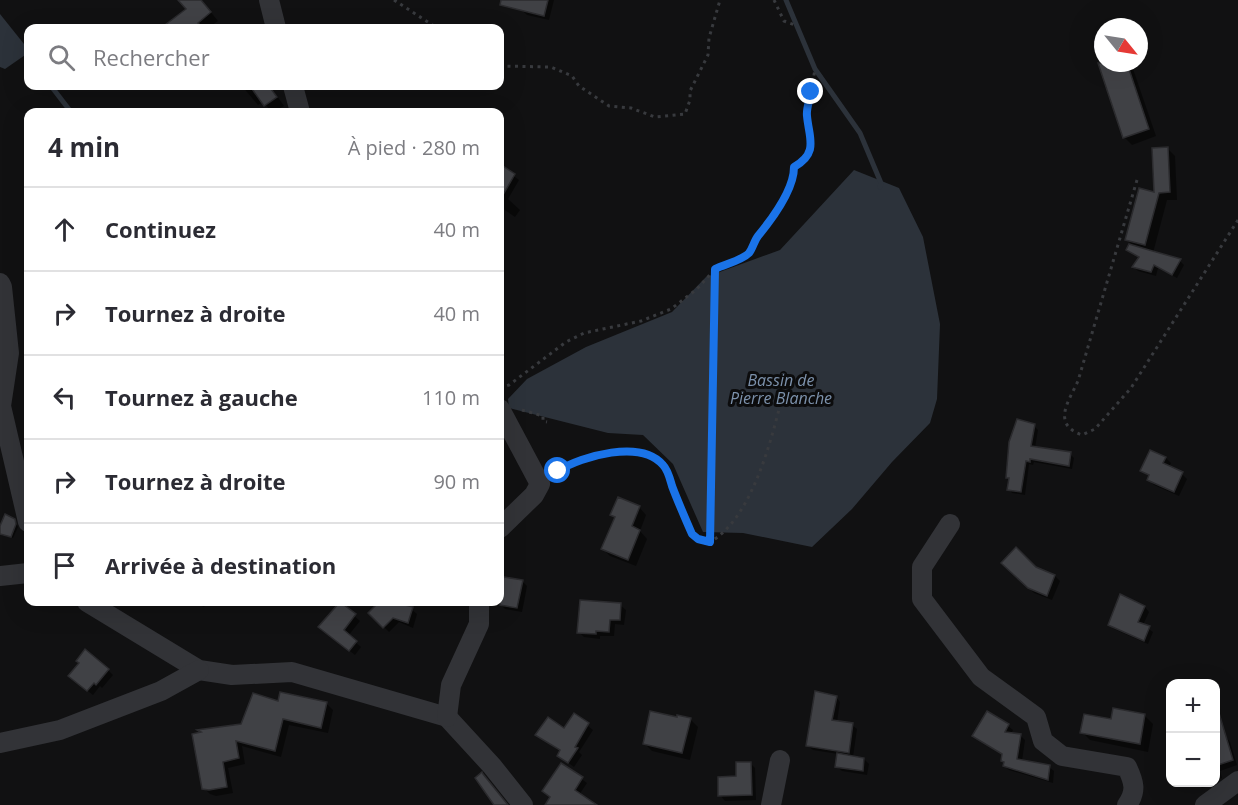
<!DOCTYPE html>
<html lang="fr">
<meta charset="utf-8">
<style>
:root{--surface:#fff;--page:#f7f7f7;--text:#2b2b33;--muted:#7c7c81;--line:#e1e1e2}
body{margin:0;font-family:"Open Sans",sans-serif;background:var(--page);color:var(--text)}
.controls{position:absolute;right:18px;bottom:18px;display:grid;overflow:hidden;border-radius:12px;box-shadow:0 6px 24px #0002}
.controls button{width:54px;height:54px;display:grid;place-items:center;padding:0;border:0;border-bottom:2px solid var(--line);background:var(--surface);color:var(--text);font:30px sans-serif}
.compass{position:absolute;left:1094px;top:18px;width:54px;height:54px;border-radius:50%;background:var(--surface);box-shadow:0 6px 24px #0002;rotate:120deg}
.stop{position:absolute;width:18px;height:18px;margin:-14px;border:4px solid #1a73e8;border-radius:50%;background:#fff}
.stop.end{background:#1a73e8;border-color:#fff;box-shadow:0 2px 6px #0008}
.list{margin:0;padding:0;list-style:none}
h2{display:flex;justify-content:space-between;align-items:center;height:78px;margin:0;padding:0 24px;font-size:26px}
h2 small{font-size:20px;font-weight:400;color:var(--muted)}
.list li{display:grid;grid-template-columns:39px 1fr auto;gap:18px;align-items:center;box-sizing:border-box;height:84px;padding:0 24px;border-top:2px solid var(--line)}
.list b{display:block;font-size:22px;white-space:nowrap}
.list em{font-size:20px;font-style:normal;color:var(--muted)}
.icon{flex:none;width:33px;height:33px;fill:none;stroke:currentColor;stroke-width:2;stroke-linecap:round;stroke-linejoin:round}
.map{position:relative;flex:none;width:1238px;height:805px;overflow:hidden}
.search{position:absolute;background:var(--surface);box-shadow:0 6px 24px #0002;left:24px;top:24px;width:480px;height:66px;display:flex;align-items:center;gap:15px;box-sizing:border-box;padding:0 21px;border-radius:12px;color:var(--muted);font-size:22px}
.panel{position:absolute;background:var(--surface);box-shadow:0 6px 24px #0002;left:24px;top:108px;width:480px;height:498px;border-radius:12px}
.map>svg:first-child{display:block}
.water{fill:#2c323a}
.shadow{fill:#0007}
.lines{fill:none;stroke-linecap:round;stroke-linejoin:round}
.stream{stroke:#2c323a;stroke-width:5}
.building{fill:#404145;stroke:#2b2b2e;stroke-width:1.5}
.path{stroke:#383a3e;stroke-width:3;stroke-dasharray:3 4.5;stroke-linecap:butt}
.minor{stroke:#323337;stroke-width:20}
.route{stroke:#1a73e8;stroke-width:8}
.labels{text-anchor:middle;stroke-width:6;stroke-linejoin:round;paint-order:stroke}
.water-label{font-size:16px;font-style:italic;fill:#7c91ab;stroke:#0c0c0d}
</style>
<div class="map">
<svg width="1238" height="805" viewBox="0 0 1238 805">
<rect width="100%" height="100%" fill="#111112"/>
<g class="water">
<path d="M0,14L28,49V53L5,69L0,67Z"/>
<path d="M854,170L899,188L923,237L940,324L937,399L930,423L892,462L852,509L812,547L743,533L703,532L673,464L643,435L608,433L509,408L508,399L527,379L586,347L672,312L706,277L780,250Z"/>
</g>
<g class="shadow">
<path d="M180,0H201L218,21L208,28H168L167,26L188,10Z"/>
<path d="M524,0H554L549,20L527,15L522,10Z"/>
<path d="M1103,56V63H1131L1156,136L1132,145L1124,137L1098,57Z"/>
<path d="M242,86H270L284,106L272,112L263,102L258,105Z"/>
<path d="M1167,148L1175,156L1177,200H1167L1153,253L1180,261L1184,265L1177,278L1158,268L1156,276L1138,271L1134,267L1140,258L1128,250L1135,248L1127,240L1156,194Z"/>
<path d="M500,166L519,180L508,199L520,210L515,217L502,208L500,213Z"/>
<path d="M26,272H28V316L25,313Z"/>
<path d="M1034,426L1038,430L1035,448L1070,454L1074,458L1072,469L1034,462L1033,465L1029,464L1025,495L1012,493L1009,489Z"/>
<path d="M1166,458L1171,463L1169,467L1182,474L1187,479L1179,496L1154,485L1149,480L1150,477L1142,471Z"/>
<path d="M639,507L646,515L640,531L647,539L636,566L610,556L603,549L616,518L612,515Z"/>
<path d="M14,520L18,527L13,538L1,535L0,529Z"/>
<path d="M1003,563L1035,568L1055,576L1060,581L1052,600L1034,593Z"/>
<path d="M522,581L527,586L522,612L505,609L500,604Z"/>
<path d="M193,602H207L204,607Z"/>
<path d="M380,602H412L410,608L417,614L413,628L399,622L389,632L369,612Z"/>
<path d="M339,603L360,621L348,636L361,647L355,655L325,632Z"/>
<path d="M620,605L626,610L624,625L615,624L614,636H600V639L584,637L579,632Z"/>
<path d="M1145,607L1149,612L1143,625L1153,632L1148,644L1114,629L1109,624Z"/>
<path d="M108,670L113,675L102,688L100,686L93,695L75,681Z"/>
<path d="M836,697L840,702L837,722L852,725L857,729L853,757L864,759L869,764L867,775L842,771L836,766L838,754L813,750L808,746Z"/>
<path d="M279,703L327,704L333,710L328,733L289,725L281,757L242,746L245,764L228,768L233,793L216,796L210,794L204,788L202,733L200,732L242,726Z"/>
<path d="M1114,710L1145,716L1153,724L1148,752L1090,740L1082,732L1112,721Z"/>
<path d="M574,715L593,730L579,752L582,755L574,767L559,756L561,752L537,735L565,730Z"/>
<path d="M690,719L698,727L690,760L652,751L644,743Z"/>
<path d="M1008,726L1013,730L1011,734L1020,735L1025,740L1022,761L1049,767L1054,771L1053,783L1009,770L1004,766V755L974,736Z"/>
<path d="M1226,737L1230,742L1237,765L1220,771L1222,778L1216,780V740Z"/>
<path d="M750,763L755,768L756,800L725,801L720,795Z"/>
<path d="M562,765L587,783L579,795L587,805H554Z"/>
<path d="M1213,782V785L1202,788L1197,782Z"/>
</g>
<g class="lines">
<g class="stream">
<path d="M786,0L815,69L860,133L881,183L880,187"/>
<path d="M51,86L71,112"/>
</g>
</g>
<g class="building">
<path d="M178,0H201L211,12L198,23L203,28H161L186,9Z"/>
<path d="M501,0H548L544,16L500,5Z"/>
<path d="M1098,63H1127L1149,129L1123,138Z"/>
<path d="M250,86H269L277,97L264,106Z"/>
<path d="M1168,147L1170,192L1159,193L1145,245L1125,240L1139,188L1154,192L1152,148Z"/>
<path d="M500,164L515,174L500,200Z"/>
<path d="M1129,244L1149,250L1181,259L1172,275L1154,265L1151,272L1132,267L1139,257L1126,250Z"/>
<path d="M1017,419L1035,424L1031,446L1071,452L1069,466L1030,459V462L1026,461L1021,492L1007,490L1009,478H1006L1009,442Z"/>
<path d="M1150,450L1166,457L1163,463L1183,472L1174,492L1147,480L1149,475L1140,471Z"/>
<path d="M618,497L640,506L632,526L640,530L628,560L601,549L615,517L610,515Z"/>
<path d="M5,514L15,519L16,524L11,537L0,534V526Z"/>
<path d="M1016,547L1036,567L1055,575L1047,596L1028,588L1001,563Z"/>
<path d="M504,577L523,580L517,608L500,605V582H502Z"/>
<path d="M1120,594L1145,606L1138,622L1150,626L1144,641L1108,625Z"/>
<path d="M580,600L621,603L620,620H610L609,632L596,631V634L577,633Z"/>
<path d="M340,602L356,614L344,630L357,641L349,651L318,627Z"/>
<path d="M379,602H406L405,605L413,607L408,623L393,618L383,628L368,613Z"/>
<path d="M85,649L109,669L96,685L94,683L87,691L68,676L79,663L76,661Z"/>
<path d="M815,691L837,696L832,720L853,723L849,753L806,746Z"/>
<path d="M280,692L327,702L321,728L283,719L275,751L236,741L239,758L223,762L227,787L209,790L202,789L192,734L201,732L197,730L241,724L253,693L278,701Z"/>
<path d="M1113,708L1145,714L1140,744L1080,733L1084,714L1111,719Z"/>
<path d="M650,711L677,717V715L691,718L682,753L643,744Z"/>
<path d="M987,711L1009,724L1005,732L1021,734L1017,759L1050,765L1048,780L1003,766L1004,762L1001,761L1002,754L972,736Z"/>
<path d="M574,713L589,723L575,747L578,748L568,763L557,756L560,750L535,735L548,717L564,728Z"/>
<path d="M1215,713H1219L1233,760L1215,766Z"/>
<path d="M837,753L864,758L863,771L835,767Z"/>
<path d="M736,762H751L752,795L718,796V777L736,776Z"/>
<path d="M561,763L583,777L575,790L597,805H545L550,797L542,791Z"/>
<path d="M482,772L483,774L508,805H494L475,778Z"/>
</g>
<g class="lines">
<g class="path">
<path d="M394,0L437,28"/>
<path d="M774,0L784,21L795,25"/>
<path d="M500,66L551,67L572,76L579,86L609,106L631,108L655,117L685,114L690,100V91L708,55L709,38L720,0"/>
<path d="M1137,180L1078,381C1069,401 1051,424 1082,435L1095,429L1131,388L1238,220"/>
<path d="M500,388L509,385L566,342L584,333L641,321L671,309L697,289L715,269L746,255L751,250L756,238L765,229L789,189L794,176V167C824,151 805,135 807,112C808,98 813,83 815,69"/>
<path d="M522,410L543,416V421L547,422"/>
<path d="M555,473L567,466L606,453L630,451L650,454L664,465L692,534L698,539L710,542C755,517 775,427 786,380"/>
<path d="M710,542L715,271"/>
</g>
<g class="minor">
<path d="M269,0L276,28"/>
<path d="M293,86L300,112"/>
<path d="M0,283L2,287L9,353L1,406L28,522"/>
<path d="M500,409L540,484L534,495L500,528"/>
<path d="M950,524L922,567V599L981,677L1036,717L1043,741L1062,756L1127,767C1134,782 1137,791 1127,805"/>
<path d="M0,576L28,573"/>
<path d="M87,602L199,670L232,675L292,672L447,717L492,766L523,805"/>
<path d="M447,717L451,685L479,624V602"/>
<path d="M0,743L60,730L161,691L199,670"/>
<path d="M771,805L780,760"/>
<path d="M1205,805L1238,781"/>
</g>
</g>
<g class="lines">
<path class="route" d="M558,471C582,456 641,439 663,465C668,470 670,479 672,486C678,502 685,518 692,534L698,539L710,542L715,269C725,264 741,261 749,253C753,248 754,241 758,236C772,219 794,189 794,167C819,153 809,138 807,116C806,108 810,100 811,92"/>
</g>
<g class="labels">
<g class="water-label">
<text x="781" y="386">Bassin de<tspan x="781" dy="18">Pierre Blanche</tspan></text>
</g>
</g>
</svg>
<div class="controls">
<button>+</button>
<button>−</button>
</div>
<svg class="compass" viewBox="-18 -18 36 36"><path d="M0-13l5 13h-10z" fill="#e53935"/><path d="M0 13l5-13h-10z" fill="#7c7c81"/></svg>
<div class="stop" style="left:558px;top:471px"></div>
<div class="stop end" style="left:811px;top:92px"></div>
<div class="search"><svg class="icon" aria-label="search" viewBox="0 0 24 24"><circle cx="10" cy="10" r="6"/><path d="M15 15l6 6"/></svg>Rechercher</div>
<section class="panel">
<h2>4 min<small>À pied · 280 m</small></h2>
<ul class="list">
<li><svg class="icon" aria-label="ahead" viewBox="0 0 24 24"><path d="M12 20V5M6 11l6-6 6 6"/></svg><div><b>Continuez</b></div><em>40 m</em></li>
<li><svg class="icon" aria-label="right" viewBox="0 0 24 24"><path d="M7 20v-9h11M14 6l5 5-5 5"/></svg><div><b>Tournez à droite</b></div><em>40 m</em></li>
<li><svg class="icon" aria-label="left" viewBox="0 0 24 24"><path d="M17 20v-9H6M10 6l-5 5 5 5"/></svg><div><b>Tournez à gauche</b></div><em>110 m</em></li>
<li><svg class="icon" aria-label="right" viewBox="0 0 24 24"><path d="M7 20v-9h11M14 6l5 5-5 5"/></svg><div><b>Tournez à droite</b></div><em>90 m</em></li>
<li><svg class="icon" aria-label="arrive" viewBox="0 0 24 24"><path d="M6 21V4h12l-3 4 3 4H6"/></svg><div><b>Arrivée à destination</b></div></li>
</ul>
</section>
</div>
